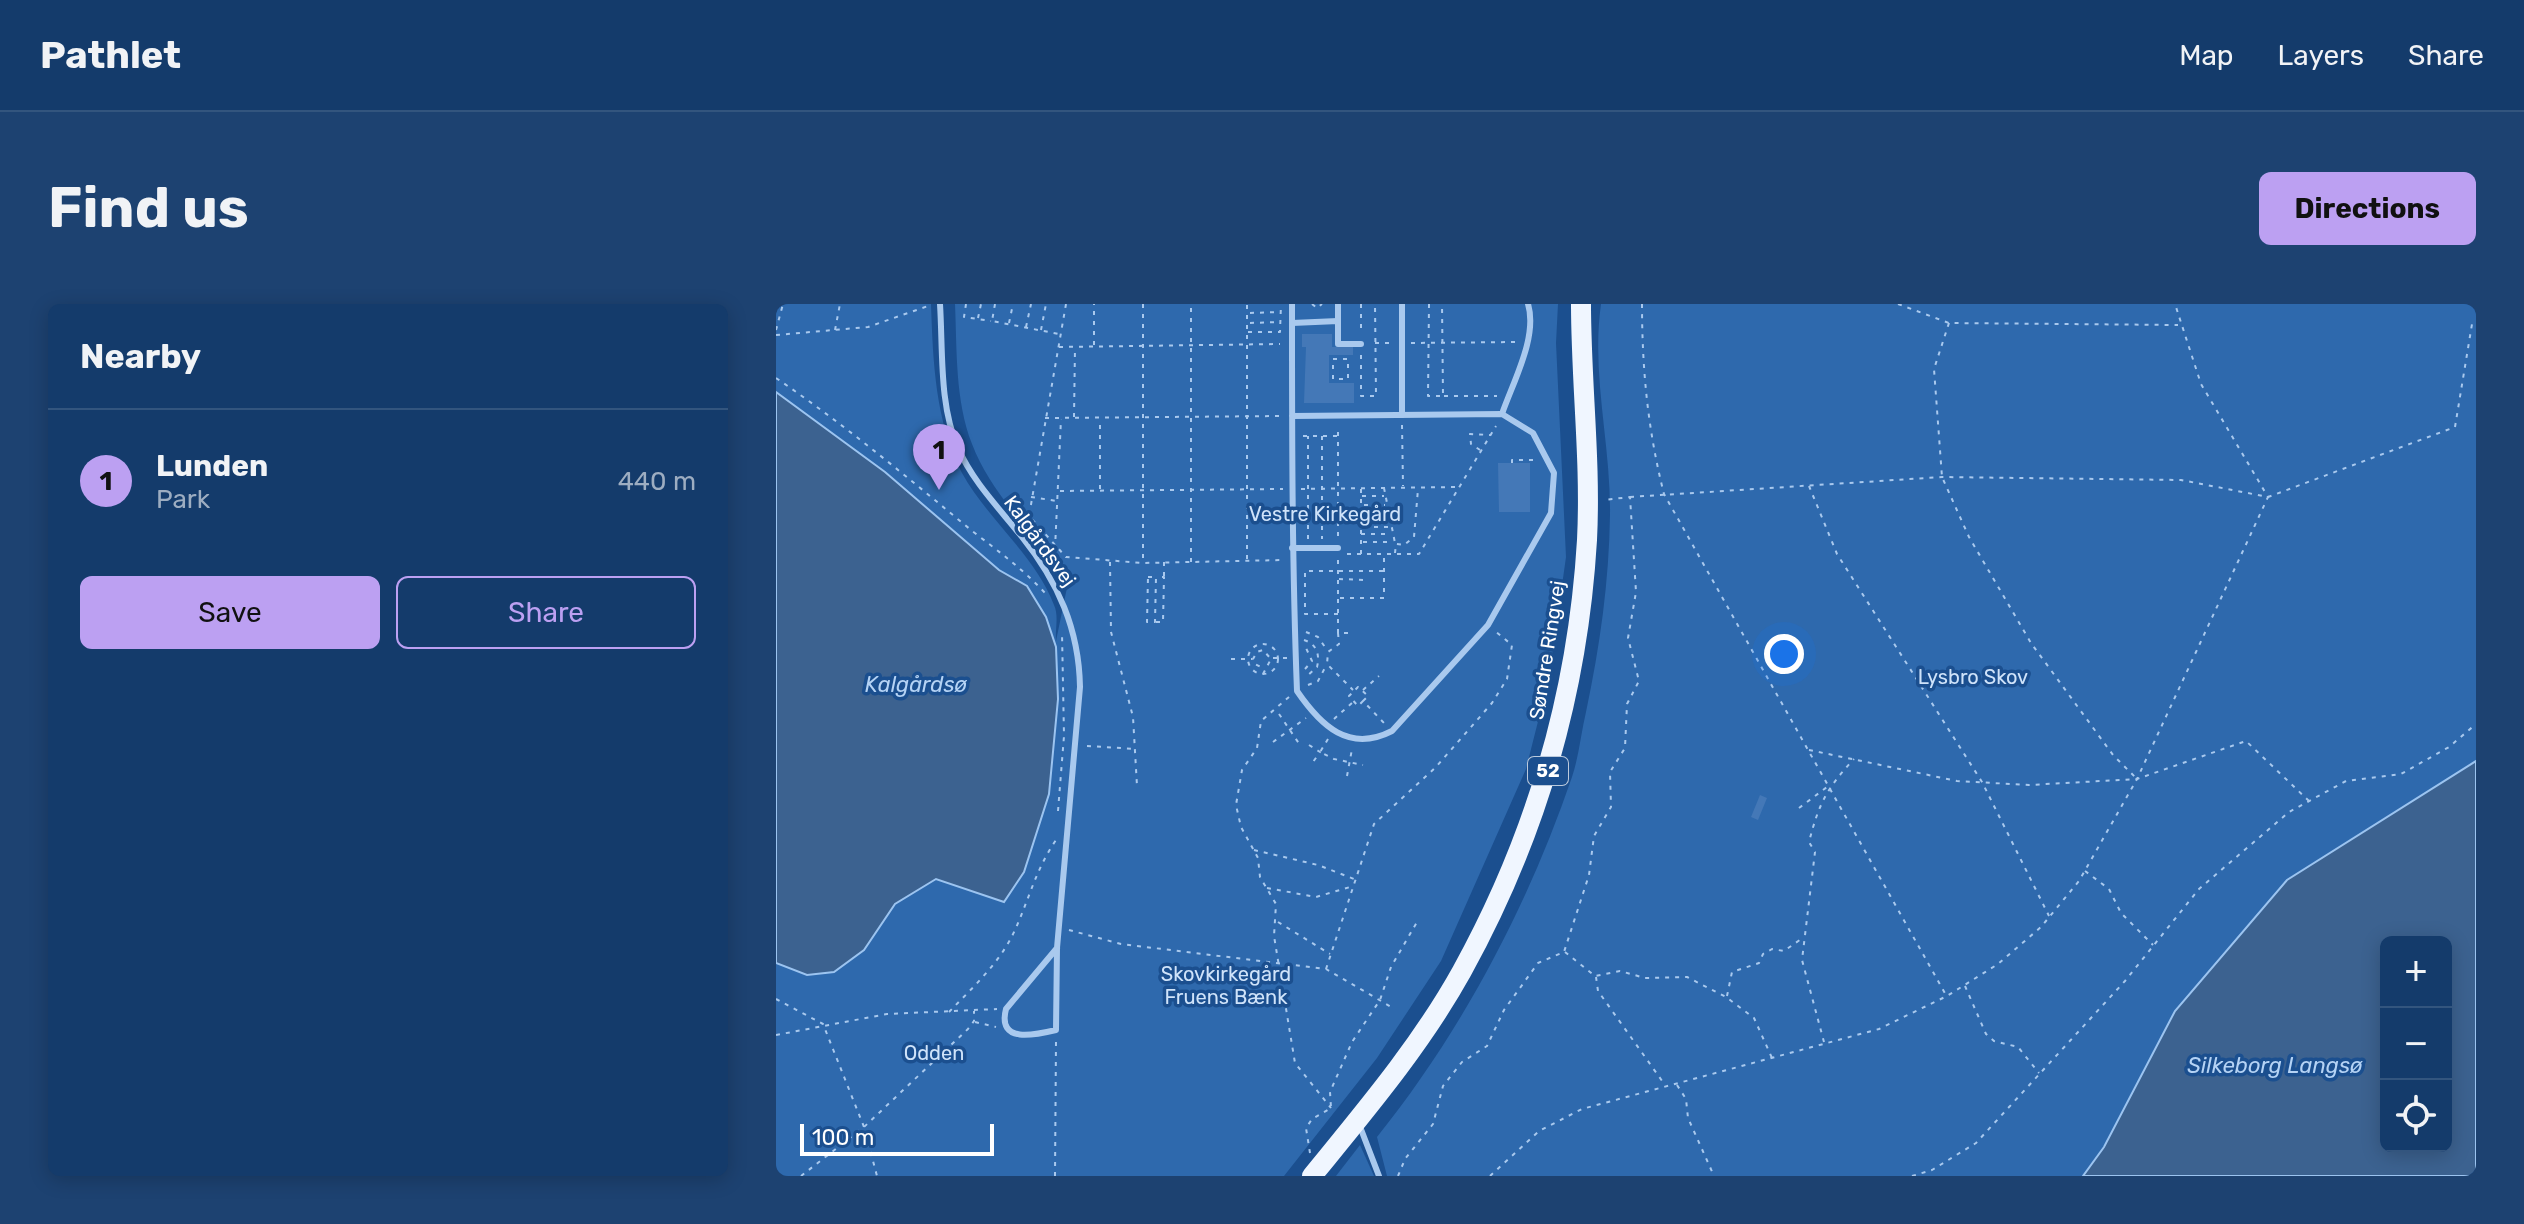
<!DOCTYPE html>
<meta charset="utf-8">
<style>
:root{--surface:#143b6b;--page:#1d4271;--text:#f1f3f6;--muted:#9dadc1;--line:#33557e;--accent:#bca0f2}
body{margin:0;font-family:Rubik,sans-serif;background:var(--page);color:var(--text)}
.controls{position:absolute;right:24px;bottom:24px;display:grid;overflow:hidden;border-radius:12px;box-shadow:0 4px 20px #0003}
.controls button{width:72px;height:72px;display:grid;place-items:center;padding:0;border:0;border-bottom:2px solid var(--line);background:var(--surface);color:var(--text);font:40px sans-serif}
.scale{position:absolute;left:24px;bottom:20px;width:194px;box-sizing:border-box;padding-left:8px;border:4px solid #fff;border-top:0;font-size:22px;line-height:28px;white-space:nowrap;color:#fff;-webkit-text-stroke:6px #1b4f8f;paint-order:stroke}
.you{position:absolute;left:1008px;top:350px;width:28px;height:28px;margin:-20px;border:6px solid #fff;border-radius:50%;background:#1a73e8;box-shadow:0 0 0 12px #1a73e833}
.badge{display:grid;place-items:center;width:52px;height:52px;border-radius:50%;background:var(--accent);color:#111;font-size:26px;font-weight:700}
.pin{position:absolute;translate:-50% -66px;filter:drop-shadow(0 2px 4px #0008)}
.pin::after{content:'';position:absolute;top:42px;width:28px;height:24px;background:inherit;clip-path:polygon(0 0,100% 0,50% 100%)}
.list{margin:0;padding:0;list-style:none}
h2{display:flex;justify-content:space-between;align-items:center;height:104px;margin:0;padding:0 32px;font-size:34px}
h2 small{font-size:26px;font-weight:400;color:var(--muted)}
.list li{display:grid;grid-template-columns:52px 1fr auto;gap:24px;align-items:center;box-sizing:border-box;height:144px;padding:0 32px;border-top:2px solid var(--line)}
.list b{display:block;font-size:30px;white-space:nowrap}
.list p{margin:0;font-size:26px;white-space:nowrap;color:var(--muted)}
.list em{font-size:26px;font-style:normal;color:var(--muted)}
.actions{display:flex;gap:16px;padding:24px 32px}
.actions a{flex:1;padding:18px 0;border:2px solid var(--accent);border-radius:12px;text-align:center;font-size:28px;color:var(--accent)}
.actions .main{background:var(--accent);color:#111}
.icon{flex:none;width:44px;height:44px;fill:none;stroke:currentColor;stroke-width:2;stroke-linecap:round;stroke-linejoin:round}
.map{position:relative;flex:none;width:1700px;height:872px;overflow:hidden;border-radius:12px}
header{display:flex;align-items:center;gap:48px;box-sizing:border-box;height:112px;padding:0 40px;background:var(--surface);border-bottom:2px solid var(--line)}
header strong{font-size:38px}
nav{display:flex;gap:44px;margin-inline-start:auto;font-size:28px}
.intro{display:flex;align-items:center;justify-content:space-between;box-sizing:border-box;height:192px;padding:0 48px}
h1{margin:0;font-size:56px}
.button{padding:20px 36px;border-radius:12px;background:var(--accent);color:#111;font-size:28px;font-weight:700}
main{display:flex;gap:48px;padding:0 48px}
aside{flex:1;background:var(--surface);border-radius:12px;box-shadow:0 4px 20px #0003}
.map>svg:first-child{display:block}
.green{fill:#2e69ad}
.water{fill:#3c6290;stroke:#9cc4f0;stroke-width:2;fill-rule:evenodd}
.building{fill:#4478b7}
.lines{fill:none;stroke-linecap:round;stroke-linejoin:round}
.path{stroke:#a9c9ee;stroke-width:2;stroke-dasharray:4 6;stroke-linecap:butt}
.lane{stroke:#a9c9ee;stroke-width:6}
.primary{stroke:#f0f6ff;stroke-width:20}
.labels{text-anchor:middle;stroke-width:7;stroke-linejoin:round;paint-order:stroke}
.shield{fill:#1b4f8f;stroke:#bbcadd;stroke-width:2}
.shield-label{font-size:18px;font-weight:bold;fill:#fff}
.park-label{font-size:20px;fill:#cfe3fa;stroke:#1b4f8f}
.street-label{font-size:20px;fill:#fff;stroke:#1b4f8f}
.water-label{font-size:22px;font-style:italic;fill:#b5d3f5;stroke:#1b4f8f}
</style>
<header>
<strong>Pathlet</strong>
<nav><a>Map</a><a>Layers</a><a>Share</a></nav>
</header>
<div class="intro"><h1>Find us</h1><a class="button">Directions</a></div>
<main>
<aside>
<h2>Nearby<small></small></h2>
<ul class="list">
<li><span class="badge">1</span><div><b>Lunden</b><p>Park</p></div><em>440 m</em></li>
</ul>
<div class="actions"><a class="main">Save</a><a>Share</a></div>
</aside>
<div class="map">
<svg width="1700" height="872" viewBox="0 0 1700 872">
<rect width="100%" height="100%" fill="#1b4f8f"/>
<g class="green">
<path d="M0,0H155C157,57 159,117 186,169C212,216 259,251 278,301C283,311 279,326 280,337L293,274C260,233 215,190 196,140C179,96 181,46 179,0H782L780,39L790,253L773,374L750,465L665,657L601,754L508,872H0V659L31,670L88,646L119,600L160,575L248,568L273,490L282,395L251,282L223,266L109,168L0,88Z"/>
<path d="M825,0H1700V457L1511,576L1307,872H611L601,833C686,727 752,602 796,473C803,452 805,429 810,408C824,342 833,278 834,211C835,140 815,71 825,0Z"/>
<path d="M584,841L598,872H560Z"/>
</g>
<g class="water">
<path d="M0,88L109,168L223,266L251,282L270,313L280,343L282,395L273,490L248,568L228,598L160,575L119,600L88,646L58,668L31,671L0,659Z"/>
<path d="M1700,457V872H1307L1328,843L1399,707L1511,576ZM1670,638V842H1610V638Z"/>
</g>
<g class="building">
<path d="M526,30H556V43H577V51H553V79H578V99H528L530,43H526Z"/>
<path d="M722,159H754V208H723Z"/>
<path d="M984,491L991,494L982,516L975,513Z"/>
</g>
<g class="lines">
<g class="path">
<path d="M190,0L188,13L215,17"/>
<path d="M219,0L216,17L283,30"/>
<path d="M290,0L253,212L290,253L367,259L507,256"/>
<path d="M367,0V259"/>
<path d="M536,0L541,4L546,0"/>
<path d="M585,0V28"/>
<path d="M653,0L652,92H667L666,0"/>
<path d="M866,0C866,66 872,127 888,190L1170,691"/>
<path d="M1122,0L1173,19L1402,21"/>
<path d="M474,9L503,8"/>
<path d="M202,14L205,0"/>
<path d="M233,19L237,0"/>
<path d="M474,19L503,18"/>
<path d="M1173,19L1158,65L1166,173L1193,233L1255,339L1337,451L1361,475"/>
<path d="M250,23L255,0"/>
<path d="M0,26L7,0"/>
<path d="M59,26L64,0"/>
<path d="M265,26L270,0"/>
<path d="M472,28H504L505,0"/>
<path d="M0,31L92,23L152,2"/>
<path d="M599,39H617"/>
<path d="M635,39L741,38"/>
<path d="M318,41V0"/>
<path d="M283,43L504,40"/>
<path d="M585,51V92H600L599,0"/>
<rect x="557" y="55" width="15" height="20"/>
<path d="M0,74C69,121 131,173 195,226C222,247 247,265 270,290"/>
<path d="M668,92H721"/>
<path d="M298,113L299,43"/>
<path d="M269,114L507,112"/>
<path d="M626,121L627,182"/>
<path d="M527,132H561"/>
<path d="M546,132V235"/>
<path d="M704,146L695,140L694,130L715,131"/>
<path d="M736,159V156H760"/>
<path d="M1033,182L1061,250L1206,478L1273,612"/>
<path d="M608,184L619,239"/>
<path d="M324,185V115"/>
<path d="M525,185L684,183"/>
<path d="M585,185V222"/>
<path d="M284,187L507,185"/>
<path d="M586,192H608"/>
<path d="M255,193L281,197"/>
<path d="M854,193L1166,173L1405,176L1492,193L1679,123L1696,20H1700"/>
<path d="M588,201H609"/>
<path d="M586,209H612"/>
<path d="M586,217H612"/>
<path d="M585,230H614"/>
<path d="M562,232V123"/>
<path d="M532,235V132"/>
<path d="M587,238H616"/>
<path d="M279,245L285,115"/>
<path d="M619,249L620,240L628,241L638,233L642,185"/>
<path d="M571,250H643L720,122"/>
<path d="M585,250V223H612"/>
<path d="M471,255V0"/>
<path d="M562,256V294H608V250"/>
<path d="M334,258L335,328L357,413L361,482"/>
<path d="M415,258V0"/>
<path d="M388,272V258"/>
<path d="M372,273H380L379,318H371Z"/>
<path d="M563,275L590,276"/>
<path d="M562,295V329H572"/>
<path d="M562,310H529V267H607"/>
<path d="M380,318H387L388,273H382"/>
<path d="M530,328L542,333L551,346"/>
<path d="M562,329L563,340L552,348L551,360L577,386"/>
<path d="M528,336C541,340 544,351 541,363L530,373"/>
<circle cx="487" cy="355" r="15"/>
<path d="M497,354H511"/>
<path d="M455,355H476"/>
<path d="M529,365L536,357L530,344"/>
<path d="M487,370L495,355L487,346L481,348L477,355L479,360L487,364"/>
<path d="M532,381L542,377L551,360"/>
<path d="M587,386L603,372"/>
<path d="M513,393L485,417L481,444L466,466L460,501L465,523L482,554L484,573L500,600L498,632L519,759L555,804"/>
<path d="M587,397L592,392L582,383L573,392L582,402L587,397L608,419"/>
<path d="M503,410L524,441"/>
<path d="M558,415L577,398"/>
<path d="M552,435L544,448L558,455L587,461"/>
<path d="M497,438L530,414"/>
<path d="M533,441L544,448L537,458"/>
<path d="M311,442L360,445"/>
<path d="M1033,446L1181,477L1253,481L1361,475L1470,437L1533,497"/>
<path d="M571,472L576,445"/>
<path d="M1023,504L1051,483"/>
<path d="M282,507L288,432L286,329"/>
<path d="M478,546L542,561L578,575"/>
<path d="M1309,567L1333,585L1345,609L1377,641"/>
<path d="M491,584L540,593L574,583"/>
<path d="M502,618L554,650"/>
<path d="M293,626L345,640L550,665L617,704"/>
<path d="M789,648L819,672L844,667L869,674L911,673L950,693L978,714L996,754"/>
<path d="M550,665L598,520L660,463L716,399L731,375L736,341L719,327"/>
<path d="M820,673L822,687L889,781"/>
<path d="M1189,682L1210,730L1218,737L1242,743L1263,769"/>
<path d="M951,692L956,668L983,659L987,650L996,645L1008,647L1028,633"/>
<path d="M0,695L47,720L88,823L101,872"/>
<path d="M173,708C197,683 224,659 239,626C253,595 260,565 280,536"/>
<path d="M199,718L220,723"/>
<path d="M0,731L111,710L221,705"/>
<path d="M1048,738L1026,656L1039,548L1033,538C1043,499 1051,484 1078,455"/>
<path d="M901,781L910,795L912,814L938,872"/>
<path d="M534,849L530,824L536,815L555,804L554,788L576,738L604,696L615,663L641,618"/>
<path d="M25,872L88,823L192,725L198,717V707"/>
<path d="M279,872L280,736"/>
<path d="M622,872L629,855L657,820L667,782L686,758L711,742L728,706L762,659L788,648L813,571L818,532L835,503L834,468L849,444L851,400L863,377L852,334L860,288L854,193L828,196"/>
<path d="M714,872L763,827L806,805L1103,725L1171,692L1222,660L1265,623L1303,577L1361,475L1492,193L1425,80L1399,0"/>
<path d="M1136,872L1156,866L1200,839L1349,677L1423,585L1513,508L1570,477L1625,470L1673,443L1700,420"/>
</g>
<g class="lane">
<path d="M164,0C167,47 163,101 182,144C197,178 223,204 246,233C282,278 303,325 304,383L281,644L280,726C259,731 221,740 230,705L281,644"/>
<path d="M516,0C516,129 516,258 521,387C545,422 573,449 616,427L712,321L775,209L778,169L757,129L726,110L516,112"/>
<path d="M626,0V111"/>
<path d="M562,17V0"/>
<path d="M516,19L562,17V40H585"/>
<path d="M726,110C737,78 762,33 752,0"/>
<path d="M516,244H562"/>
<path d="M583,820L603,872"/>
</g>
<path class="primary" d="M536,872C589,807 645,741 686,667C760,533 802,388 811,236C815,157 805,79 805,0"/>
</g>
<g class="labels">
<rect class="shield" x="752" y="453" width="40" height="28" rx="6"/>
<g class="shield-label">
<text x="772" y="473">52</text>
</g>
<g class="park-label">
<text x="549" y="217">Vestre Kirkegård</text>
<text x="1197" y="380">Lysbro Skov</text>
<text x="450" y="677">Skovkirkegård<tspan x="450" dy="23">Fruens Bænk</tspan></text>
<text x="158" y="756">Odden</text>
</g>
<g class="street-label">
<text transform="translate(264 237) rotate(54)" y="7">Kalgårdsvej</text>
<text transform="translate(771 346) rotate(-81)" y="7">Søndre Ringvej</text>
</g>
<g class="water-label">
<text x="140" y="388">Kalgårdsø</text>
<text x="1499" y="769">Silkeborg Langsø</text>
</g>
</g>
</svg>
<div class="controls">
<button>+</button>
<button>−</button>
<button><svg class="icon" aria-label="locate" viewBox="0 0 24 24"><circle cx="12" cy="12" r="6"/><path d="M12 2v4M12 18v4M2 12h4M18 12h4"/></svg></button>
</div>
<div class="scale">100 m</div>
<div class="you"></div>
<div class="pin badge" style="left:163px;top:186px">1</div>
</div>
</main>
